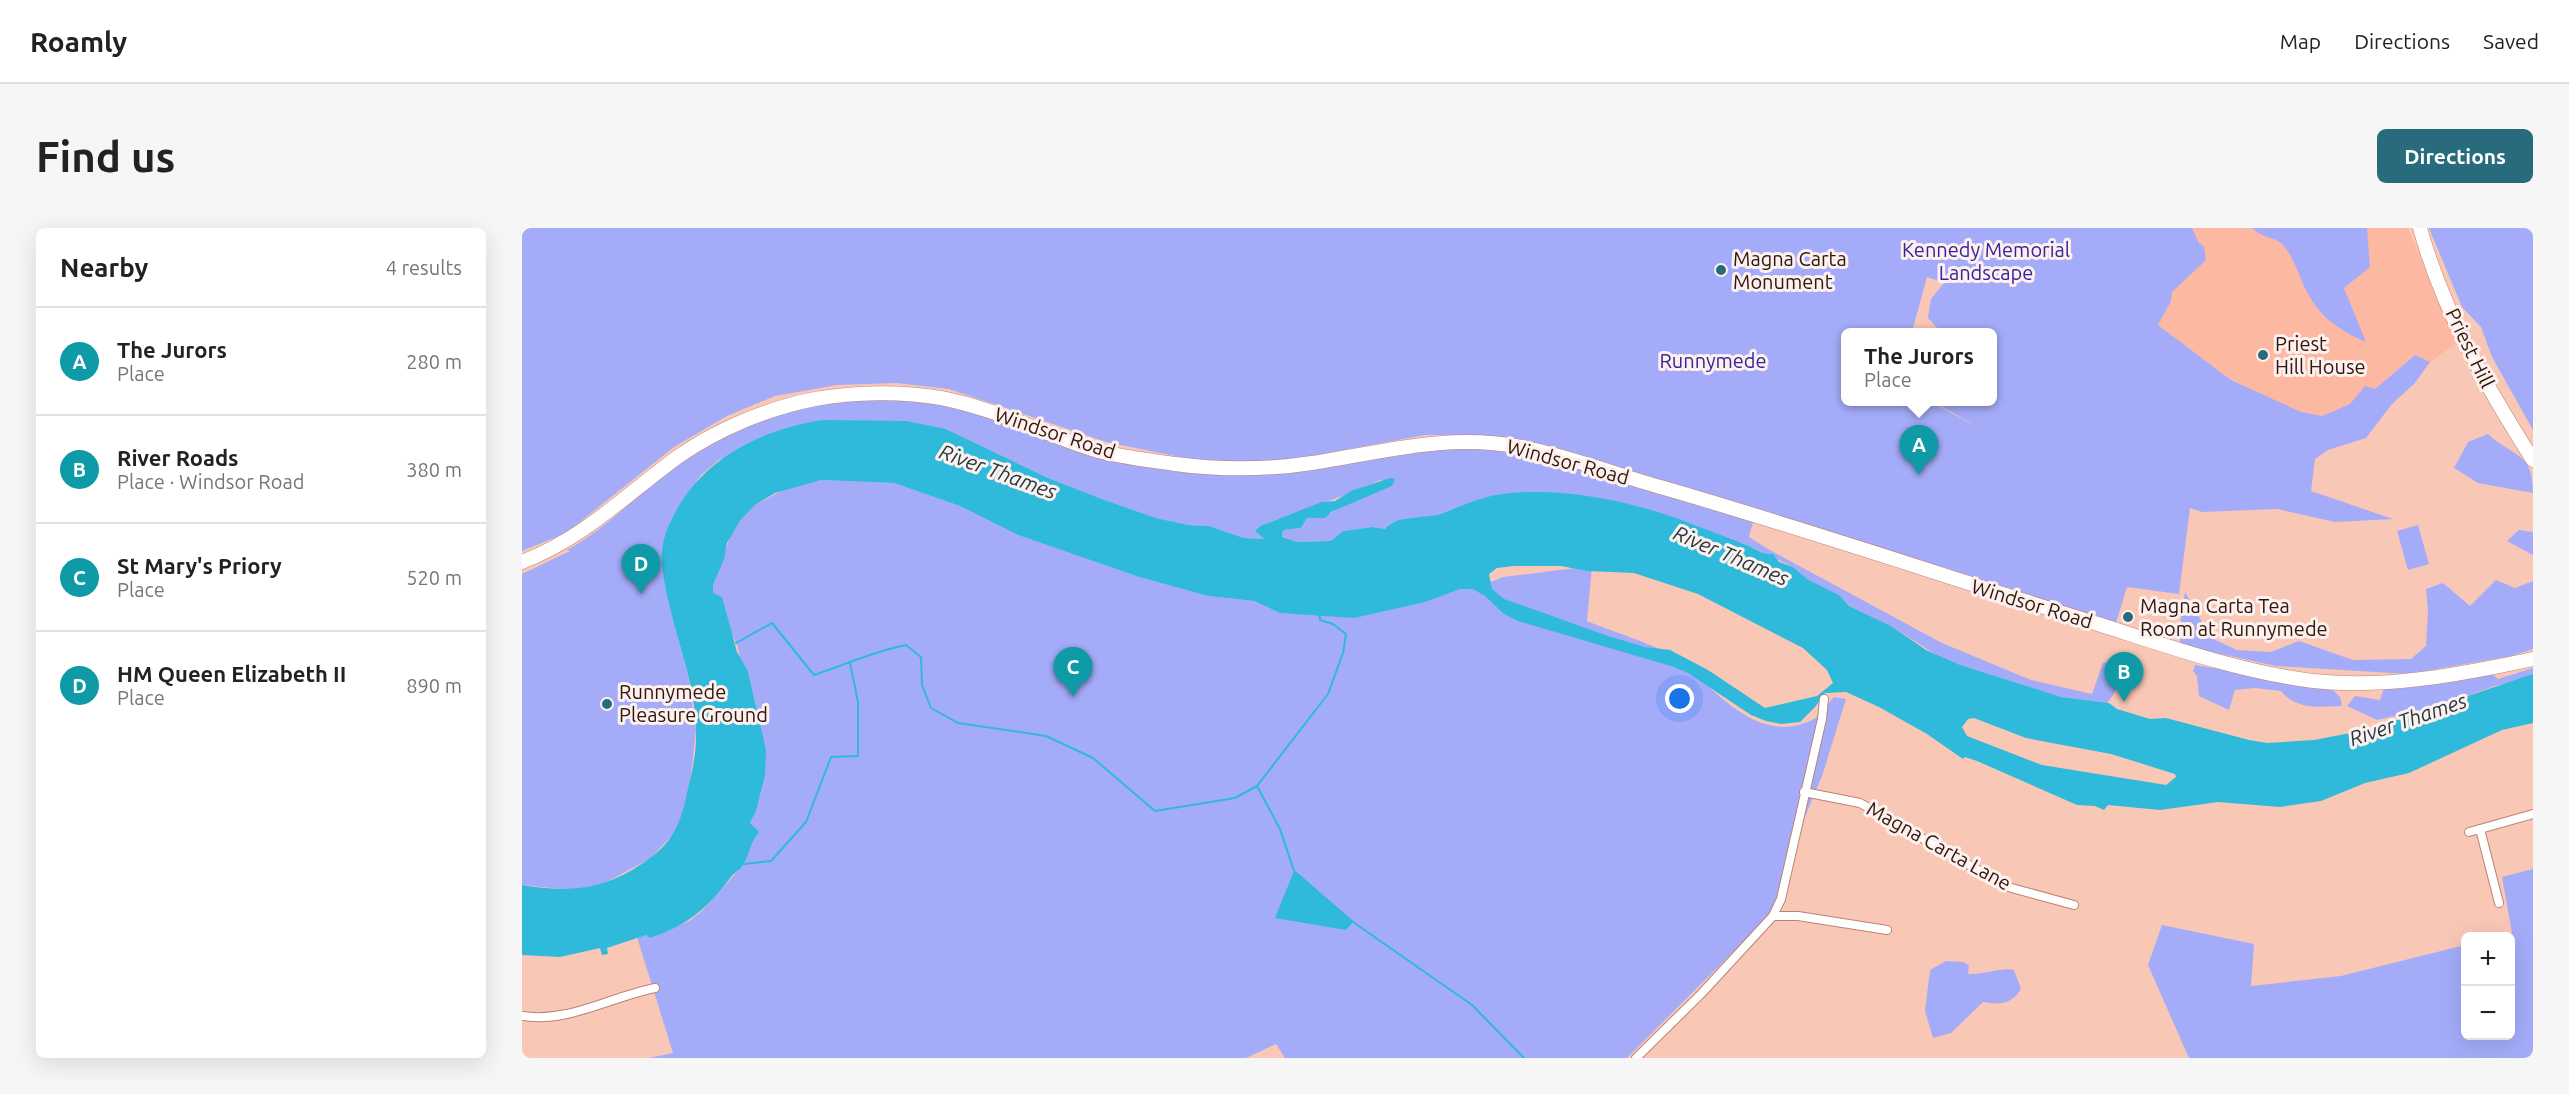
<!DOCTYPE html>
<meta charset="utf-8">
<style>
:root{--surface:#fff;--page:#f6f6f6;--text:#222;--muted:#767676;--line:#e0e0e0;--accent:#286b7d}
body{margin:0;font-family:Ubuntu,sans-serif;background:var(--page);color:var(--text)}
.controls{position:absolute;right:18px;bottom:18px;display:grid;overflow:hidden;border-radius:9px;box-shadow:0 6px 24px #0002}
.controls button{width:54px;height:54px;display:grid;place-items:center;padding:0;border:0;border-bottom:2px solid var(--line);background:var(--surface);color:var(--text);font:30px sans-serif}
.you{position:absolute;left:1158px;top:471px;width:21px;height:21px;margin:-15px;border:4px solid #fff;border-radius:50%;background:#1a73e8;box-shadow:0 0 0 9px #1a73e833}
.badge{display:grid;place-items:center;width:39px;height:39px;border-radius:50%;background:var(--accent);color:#fff;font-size:20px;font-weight:700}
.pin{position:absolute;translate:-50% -50px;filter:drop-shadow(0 2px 3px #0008)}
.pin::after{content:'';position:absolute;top:32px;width:21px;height:18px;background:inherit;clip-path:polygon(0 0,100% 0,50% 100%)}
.popup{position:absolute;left:1319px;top:100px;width:156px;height:78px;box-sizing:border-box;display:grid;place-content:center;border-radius:9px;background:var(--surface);filter:drop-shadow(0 2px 4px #0005);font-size:20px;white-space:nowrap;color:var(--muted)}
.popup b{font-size:22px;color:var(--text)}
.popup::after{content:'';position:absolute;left:50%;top:100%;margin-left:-12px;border:12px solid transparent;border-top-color:var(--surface)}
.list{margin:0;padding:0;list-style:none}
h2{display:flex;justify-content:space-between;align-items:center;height:78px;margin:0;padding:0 24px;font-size:26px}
h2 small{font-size:20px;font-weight:400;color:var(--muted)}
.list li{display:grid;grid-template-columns:39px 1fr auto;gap:18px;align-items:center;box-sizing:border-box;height:108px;padding:0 24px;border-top:2px solid var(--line)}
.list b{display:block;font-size:22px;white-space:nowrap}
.list p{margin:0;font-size:20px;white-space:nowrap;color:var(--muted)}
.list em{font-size:20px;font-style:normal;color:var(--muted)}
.map{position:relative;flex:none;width:2011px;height:830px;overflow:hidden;border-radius:9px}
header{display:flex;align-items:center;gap:36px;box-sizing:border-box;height:84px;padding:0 30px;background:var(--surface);border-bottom:2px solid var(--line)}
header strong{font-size:28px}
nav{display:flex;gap:33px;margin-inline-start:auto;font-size:21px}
.intro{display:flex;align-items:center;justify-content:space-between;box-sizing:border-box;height:144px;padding:0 36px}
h1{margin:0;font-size:42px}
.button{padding:15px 27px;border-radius:9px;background:var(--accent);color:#fff;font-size:21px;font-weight:700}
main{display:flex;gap:36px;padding:0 36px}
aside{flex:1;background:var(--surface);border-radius:9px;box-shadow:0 6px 24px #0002}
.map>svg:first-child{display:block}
.built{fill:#fdb8a1}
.green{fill:#a4acf9;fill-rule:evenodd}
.water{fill:#2fb9db;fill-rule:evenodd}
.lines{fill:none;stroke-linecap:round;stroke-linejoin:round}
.stream{stroke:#2fb9db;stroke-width:2}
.street-casing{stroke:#bd8371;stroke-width:10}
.primary-casing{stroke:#bd8371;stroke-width:15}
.street{stroke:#fff;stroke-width:8}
.primary{stroke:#fff;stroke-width:14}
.poi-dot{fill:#286b7d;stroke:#fef1ed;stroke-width:2}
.labels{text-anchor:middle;stroke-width:6;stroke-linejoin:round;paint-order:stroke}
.park-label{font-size:20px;fill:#34259d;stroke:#fef1ed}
.poi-label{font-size:20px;fill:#2e1811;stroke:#fef1ed;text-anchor:start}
.street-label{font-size:20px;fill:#2e1811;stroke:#fef1ed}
.water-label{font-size:21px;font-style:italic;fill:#1e3941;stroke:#fef1ed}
</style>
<header>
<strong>Roamly</strong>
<nav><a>Map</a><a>Directions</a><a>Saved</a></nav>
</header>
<div class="intro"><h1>Find us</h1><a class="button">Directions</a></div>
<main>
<aside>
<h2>Nearby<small>4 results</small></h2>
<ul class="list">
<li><span class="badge" style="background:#0f9aa8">A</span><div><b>The Jurors</b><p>Place</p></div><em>280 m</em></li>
<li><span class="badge" style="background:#0f9aa8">B</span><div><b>River Roads</b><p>Place · Windsor Road</p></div><em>380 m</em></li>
<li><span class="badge" style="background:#0f9aa8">C</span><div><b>St Mary's Priory</b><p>Place</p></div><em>520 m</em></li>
<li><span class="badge" style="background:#0f9aa8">D</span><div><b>HM Queen Elizabeth II</b><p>Place</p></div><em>890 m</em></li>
</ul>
</aside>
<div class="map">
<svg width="2011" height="830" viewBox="0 0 2011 830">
<rect width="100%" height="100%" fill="#f9c7b6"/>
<path class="built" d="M1670,0H1886L1935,115L1908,134L1892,127L1853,161L1843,158L1828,176L1800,188L1779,184L1709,152L1636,97L1649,73L1650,64L1666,48L1677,15Z"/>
<g class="green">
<path d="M0,0H1670L1677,15L1682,18L1684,32L1650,64L1649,73L1636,97L1709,152L1779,184L1800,188L1828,176L1843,158L1853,161L1893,127L1908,134L1892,156L1870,176L1844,210L1806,222L1793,231L1789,263L1871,291L1813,294L1755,281L1680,284L1668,280L1657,366L1605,359L1593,398L999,213L950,207H903L767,232L716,234L673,232L584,214L427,161L374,155L315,157L253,168L205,188L152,219L44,305L0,323ZM1405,49L1422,55L1409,71L1406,90L1419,104H1470V174H1412L1459,201L1409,174H1324V104H1390Z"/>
<path d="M1730,0H1845L1848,39L1822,60L1844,114C1818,103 1798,89 1785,64C1777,49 1773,32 1762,18C1755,9 1739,10 1730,0Z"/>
<path d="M1907,0H2011V202L1970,129L1959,99L1940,79Z"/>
<path d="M322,172H388L423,176L655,243L944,219L1007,225L1231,294L1227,309L1246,321L1420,415L1509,452L1570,466L1581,435L1590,434L1598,438C1598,453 1595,464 1585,475L1539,469L1460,446L1419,430L1369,398L1327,378L1317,367L1285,351L1271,339L1223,316L1201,310L1172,297L1098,275L1027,265L978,266L910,288L868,295L863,301L851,299L821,303L809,313L775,314L760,309L761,302L779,300L785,290H800L819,279L870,258L858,252C819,271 779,281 738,298L735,300L736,306L742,311L722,310L687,298L666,297L634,290L580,271L526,250L424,201L301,192L249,205L197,232L179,247L149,291L142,312L140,337L166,447L174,502L168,556L156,601L129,630L81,656L50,662L0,657V346L48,323L45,322C92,296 127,254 172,225C218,196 268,182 322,172Z"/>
<path d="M1966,206C1992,230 2011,223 2011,265L1956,255L1932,240L1946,214Z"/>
<path d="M299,252L372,255L438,278L496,307L617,349L686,368L732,373L758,385L840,388L938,361H951L981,349L1070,338L1065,393C1086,402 1138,418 1154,430C1192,459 1234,519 1290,492C1298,488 1306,476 1312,469L1324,471L1300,548L1275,608L1250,685L1105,830H763L754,816L724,830H127L151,825L115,709L124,707L129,710L169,692L181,682L222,636L227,616L236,604L228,595L234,583L243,548L234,477L226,443L218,431L216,419L191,365V357L211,301L233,277L265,260Z"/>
<path d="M1896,297L1907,336L1886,342L1875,303Z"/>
<path d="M1997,302L2011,304V327L1985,313Z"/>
<path d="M1974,352L1993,360L2011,353V421L1989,428L1886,446L1754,438L1658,417V397L1663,364L1689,410L1715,422L1749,424L1777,413L1831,432L1889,431L1904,418L1906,383L1904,361L1921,355L1948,378Z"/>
<path d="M1673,437L1809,460L1818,469L1820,478C1797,479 1774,482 1759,463L1733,460L1713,462L1707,482L1677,468L1675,448L1671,443Z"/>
<path d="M2011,440V449L1972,458L1918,478L1855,492L1825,478L1833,468L1858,472L1862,460L1895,459L1967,444L1976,451Z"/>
<path d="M2011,641V830H1667L1626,737L1640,697L1732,716L1729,758L1819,748L1943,717L1944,808H1988V708H1977L1990,705L1980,649Z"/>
<path d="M1424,733L1441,734L1447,737L1446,746C1463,747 1479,739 1492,742L1499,761C1490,776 1478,777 1461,774L1429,805L1411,810L1403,783L1408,742Z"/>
</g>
<g class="water">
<path d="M301,192L384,193L424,201L526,250L580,271L634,290L666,297L687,298L722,310L742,311L733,303L738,298L800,274L813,273L829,263L868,250L873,251L870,258L809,284L803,290H785L779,300L761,302L760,309L775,314L809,313L821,303L851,299L863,301C873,287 902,291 918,286C938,279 958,269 979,266C1042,258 1116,274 1175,298C1191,304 1206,310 1222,316C1232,319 1239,327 1251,326L1257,334L1271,339L1285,351L1317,367L1327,378L1369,398L1404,422L1438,437L1539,469L1587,475L1595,481L1628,491L1644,490L1727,512L1745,515L1792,512L1845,502L2011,446V495L1980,502L1887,545L1843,555L1799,573L1758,579L1696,574L1638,582L1586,577L1582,582L1573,578L1555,577L1455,533L1443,529L1441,531L1405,506L1357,479L1324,464L1303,465L1293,479L1278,494L1259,496L1244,493L1229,487L1166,445L1152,439L996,393L982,386L963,368L951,361H938L903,374L832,390L758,385L732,373L686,368L617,349L496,307L438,278L372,255L299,252L253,265L233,277L218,293L205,315L202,331L191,357V365L200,369L215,424L226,443L244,522L243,548L234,583L228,595L237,604C227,616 228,626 221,637C218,642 212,645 208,650C185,681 166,697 128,710L124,707L85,720L86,726L80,727L78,720L38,729L0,727V657C46,665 82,662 121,635C150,616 158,598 165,565C170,545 175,523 174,502C173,446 146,393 140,337C138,317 145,298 155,281C185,228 242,201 301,192ZM992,338H1039L1065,343L1112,345L1176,366L1281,420L1305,442L1311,455L1295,468L1243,480L1186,442L1148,422L1123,419L1086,408L982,371L970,361L967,346L975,340ZM1452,490L1504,510L1589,526L1653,546L1654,549L1644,557L1520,537L1445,508L1440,499L1446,491Z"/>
<path d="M772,643L831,694L824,702L753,690Z"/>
</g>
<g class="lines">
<g class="stream">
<path d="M797,385L798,392L811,396L824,406L821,425L806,466L735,558L758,601L772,643L831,694L950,777L1002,830"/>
<path d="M214,415L250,395L292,447C323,437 352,423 384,417L399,429L400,457L409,480L436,495L524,508L571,530L633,583L713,570L735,558"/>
<path d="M222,636L249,633L284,594L309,529L336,528V474L328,435"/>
</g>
<defs>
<g id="street">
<path d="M1282,564L1338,575L1486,659L1552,677"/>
<path d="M1947,604L1958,601"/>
<path d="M1977,675L1958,601L2011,586"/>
<path d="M1251,688H1276L1365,702"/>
<path d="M0,788C47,795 88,769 133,760"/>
<path d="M1114,830L1179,766L1251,688L1259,671L1300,491L1302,471"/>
</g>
<g id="primary">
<path d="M1898,0C1921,83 1965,160 2011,232"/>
<path d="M0,334C64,309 103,267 157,228C196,201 246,180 293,171C333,164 379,163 419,170C471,180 520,205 570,221C596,229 626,232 653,236C699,242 744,242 790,235C863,224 924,205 999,219C1048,228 1094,247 1142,260C1287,302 1431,351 1576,396C1645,418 1718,444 1791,453C1864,461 1940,446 2011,431"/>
</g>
</defs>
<use href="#street" class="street-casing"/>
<use href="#primary" class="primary-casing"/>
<use href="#street" class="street"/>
<use href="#primary" class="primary"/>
</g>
<g class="poi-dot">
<circle cx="1199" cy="42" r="6"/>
<circle cx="1741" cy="127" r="6"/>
<circle cx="1606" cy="389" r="6"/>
<circle cx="85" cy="476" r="6"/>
</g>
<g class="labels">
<g class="park-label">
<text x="1464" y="29">Kennedy Memorial<tspan x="1464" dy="23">Landscape</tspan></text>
<text x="1191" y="140">Runnymede</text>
</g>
<g class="poi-label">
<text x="1211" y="38">Magna Carta<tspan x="1211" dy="23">Monument</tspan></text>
<text x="1753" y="123">Priest<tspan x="1753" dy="23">Hill House</tspan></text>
<text x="1618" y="385">Magna Carta Tea<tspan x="1618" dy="23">Room at Runnymede</tspan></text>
<text x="97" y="471">Runnymede<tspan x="97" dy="23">Pleasure Ground</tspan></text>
</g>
<g class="street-label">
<text transform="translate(1948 120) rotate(64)" y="7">Priest Hill</text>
<text transform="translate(533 205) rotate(18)" y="7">Windsor Road</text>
<text transform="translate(1046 234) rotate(15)" y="7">Windsor Road</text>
<text transform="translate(1510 376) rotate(17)" y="7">Windsor Road</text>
<text transform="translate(1417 618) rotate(29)" y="7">Magna Carta Lane</text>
</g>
<g class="water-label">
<text transform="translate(476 244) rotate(20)" y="7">River Thames</text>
<text transform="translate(1209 328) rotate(23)" y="7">River Thames</text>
<text transform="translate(1886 492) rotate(-19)" y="7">River Thames</text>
</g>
</g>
</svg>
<div class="controls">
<button>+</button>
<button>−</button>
</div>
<div class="you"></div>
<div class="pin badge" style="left:1397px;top:247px;background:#0f9aa8">A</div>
<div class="popup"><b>The Jurors</b>Place</div>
<div class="pin badge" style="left:1602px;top:474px;background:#0f9aa8">B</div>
<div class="pin badge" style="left:551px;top:469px;background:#0f9aa8">C</div>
<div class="pin badge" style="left:119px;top:366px;background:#0f9aa8">D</div>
</div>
</main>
